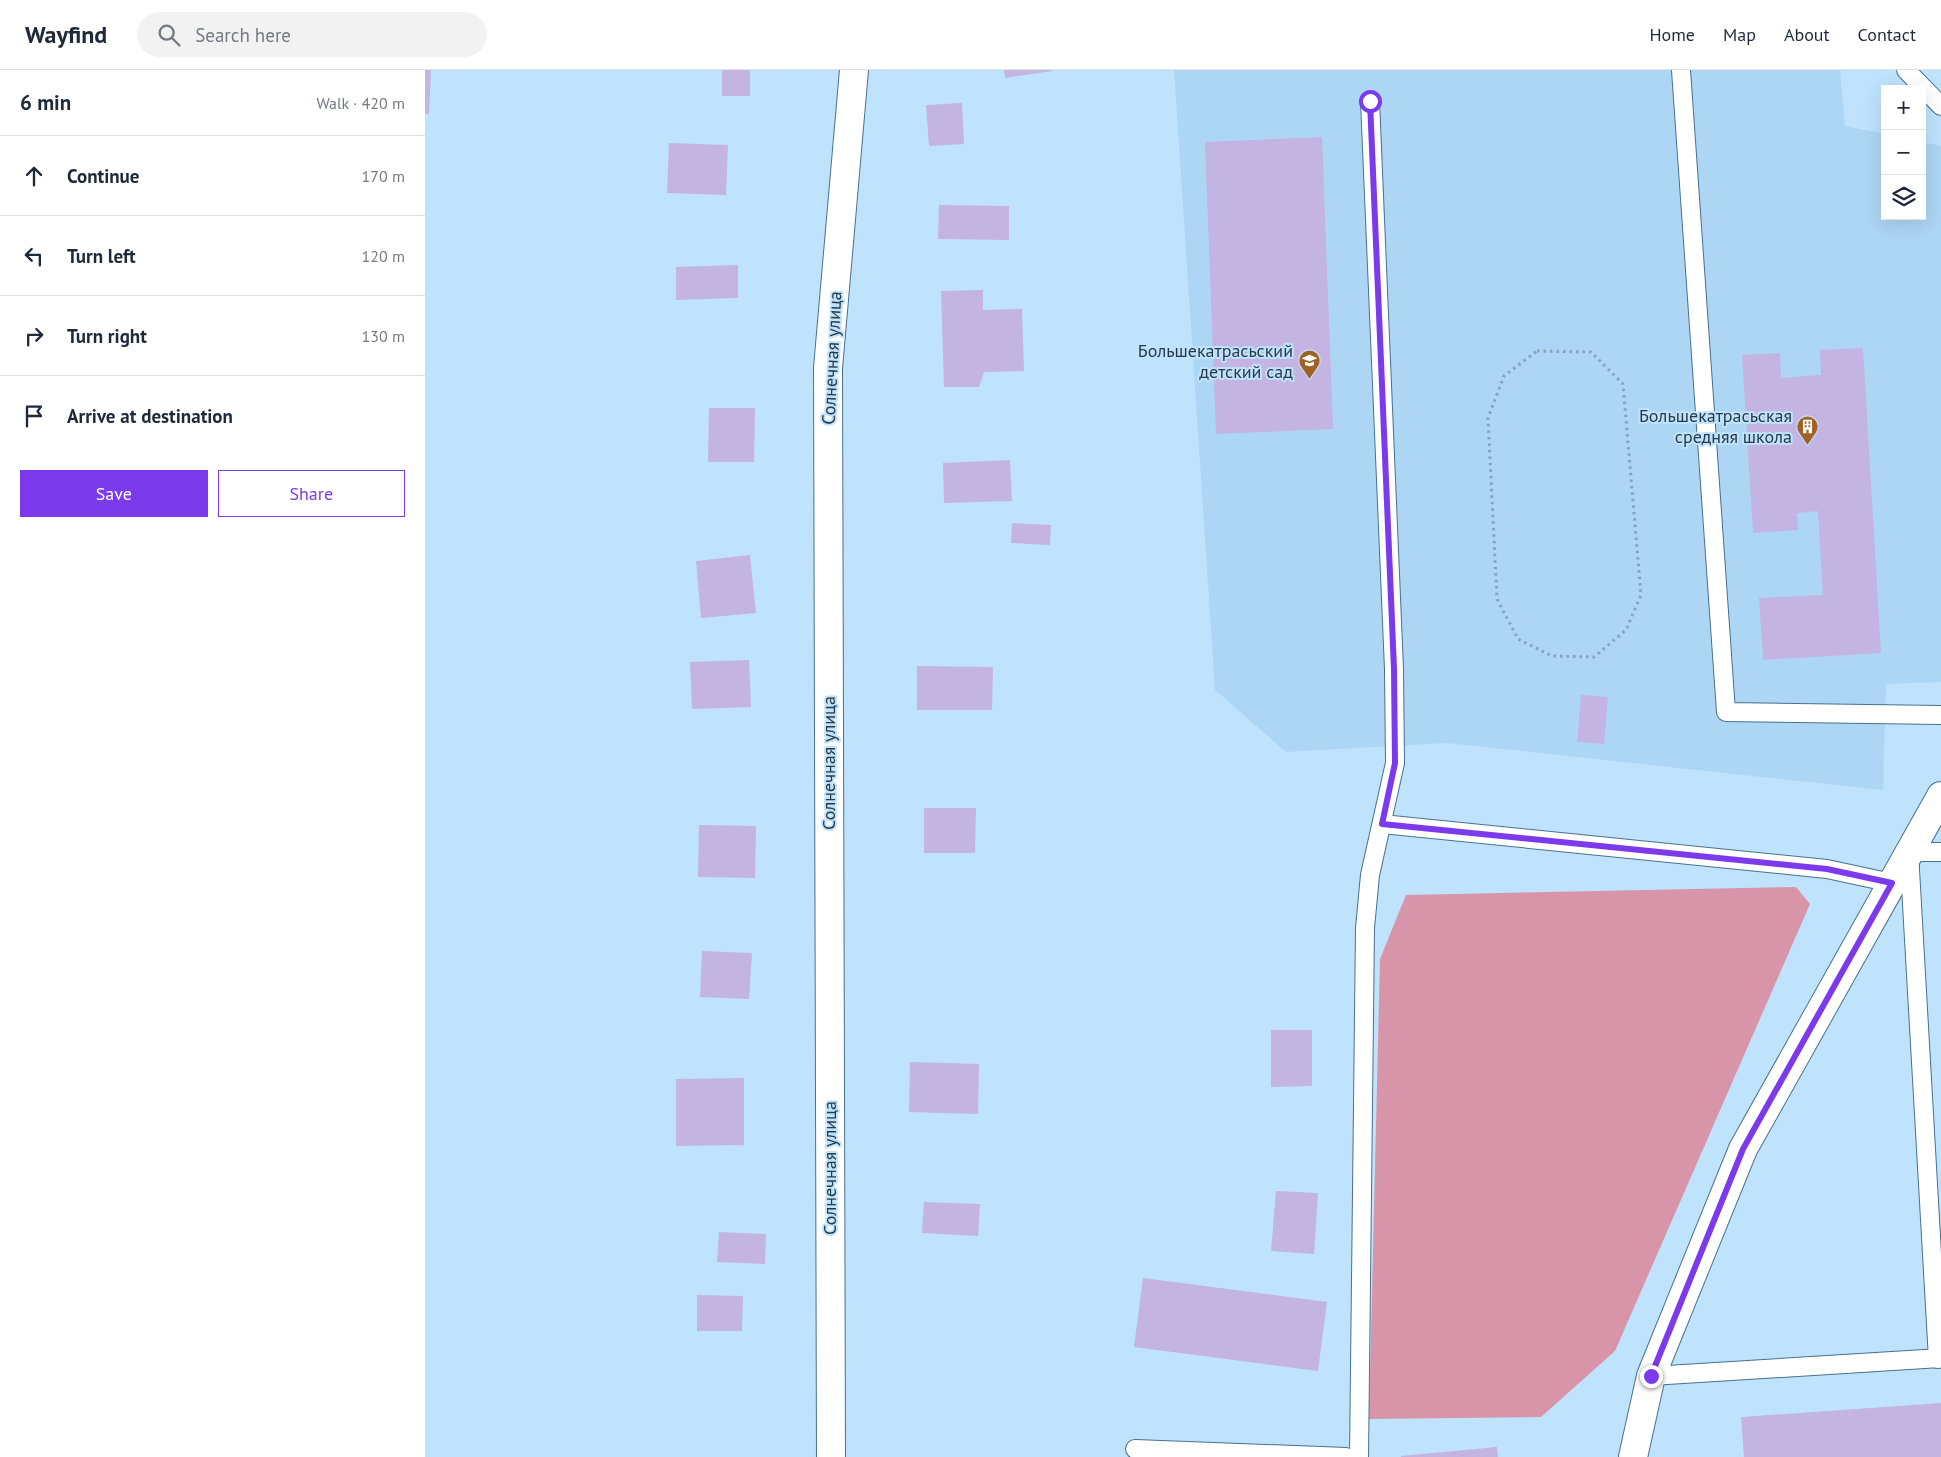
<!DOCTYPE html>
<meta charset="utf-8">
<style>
:root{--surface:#fff;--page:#f2f2f3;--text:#1f2937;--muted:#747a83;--line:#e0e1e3;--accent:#7c3aed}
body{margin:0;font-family:"PT Sans",sans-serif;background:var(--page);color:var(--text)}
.controls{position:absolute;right:15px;top:15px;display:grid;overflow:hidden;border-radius:0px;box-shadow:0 5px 20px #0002}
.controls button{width:45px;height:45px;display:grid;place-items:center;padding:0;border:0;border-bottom:1px solid var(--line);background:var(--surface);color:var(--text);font:25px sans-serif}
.stop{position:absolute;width:15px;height:15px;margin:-11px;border:4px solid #7c3aed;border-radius:50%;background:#fff}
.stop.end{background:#7c3aed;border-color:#fff;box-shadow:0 1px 5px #0008}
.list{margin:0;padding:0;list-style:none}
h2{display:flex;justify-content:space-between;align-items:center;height:65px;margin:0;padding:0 20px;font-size:21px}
h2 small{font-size:16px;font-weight:400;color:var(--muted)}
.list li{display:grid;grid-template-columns:32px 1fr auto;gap:15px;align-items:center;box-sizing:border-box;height:80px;padding:0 20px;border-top:1px solid var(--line)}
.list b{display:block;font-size:19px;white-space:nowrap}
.list em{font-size:16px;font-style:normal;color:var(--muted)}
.actions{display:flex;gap:10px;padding:15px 20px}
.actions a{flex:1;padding:11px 0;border:1px solid var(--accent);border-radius:0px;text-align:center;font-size:18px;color:var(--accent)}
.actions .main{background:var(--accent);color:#fff}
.icon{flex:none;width:28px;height:28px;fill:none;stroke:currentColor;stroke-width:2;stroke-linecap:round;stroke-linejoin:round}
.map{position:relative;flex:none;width:1516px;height:1387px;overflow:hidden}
header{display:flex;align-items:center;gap:30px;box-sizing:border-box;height:70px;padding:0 25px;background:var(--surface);border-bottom:1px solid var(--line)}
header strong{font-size:24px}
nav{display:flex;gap:28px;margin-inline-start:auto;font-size:18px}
.search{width:350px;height:45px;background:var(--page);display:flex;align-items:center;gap:12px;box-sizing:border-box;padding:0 18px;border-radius:28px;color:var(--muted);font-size:19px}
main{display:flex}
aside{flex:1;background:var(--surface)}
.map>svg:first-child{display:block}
.built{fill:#add6f4}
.green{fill:#d894a8}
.building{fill:#c3b4e1}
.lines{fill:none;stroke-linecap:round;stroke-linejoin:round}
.lane-casing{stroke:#48718e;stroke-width:20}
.street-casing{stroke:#48718e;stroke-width:30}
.path{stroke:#86a3b8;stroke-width:3;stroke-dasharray:2.5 4;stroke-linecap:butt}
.lane{stroke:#fff;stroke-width:18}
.street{stroke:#fff;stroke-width:28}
.route{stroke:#7c3aed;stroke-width:6}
.labels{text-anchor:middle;stroke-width:4;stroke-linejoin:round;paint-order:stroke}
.poi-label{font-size:18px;fill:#283a47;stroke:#bfe3fd;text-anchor:end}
.street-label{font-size:18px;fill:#283a47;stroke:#bfe3fd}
</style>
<header>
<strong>Wayfind</strong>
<div class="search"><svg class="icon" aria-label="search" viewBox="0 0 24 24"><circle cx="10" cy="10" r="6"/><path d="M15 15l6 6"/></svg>Search here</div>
<nav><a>Home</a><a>Map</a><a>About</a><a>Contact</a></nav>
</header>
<main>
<aside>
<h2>6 min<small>Walk · 420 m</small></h2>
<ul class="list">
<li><svg class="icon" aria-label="ahead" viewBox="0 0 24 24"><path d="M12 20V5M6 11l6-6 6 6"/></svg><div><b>Continue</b></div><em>170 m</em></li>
<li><svg class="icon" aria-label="left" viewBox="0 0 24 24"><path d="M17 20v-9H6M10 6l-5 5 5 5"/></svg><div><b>Turn left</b></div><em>120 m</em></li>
<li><svg class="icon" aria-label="right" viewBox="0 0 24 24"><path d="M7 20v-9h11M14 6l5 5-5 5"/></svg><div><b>Turn right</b></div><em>130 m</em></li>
<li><svg class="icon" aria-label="arrive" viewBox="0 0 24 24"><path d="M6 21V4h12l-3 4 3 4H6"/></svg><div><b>Arrive at destination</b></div></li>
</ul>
<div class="actions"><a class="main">Save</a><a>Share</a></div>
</aside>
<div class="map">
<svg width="1516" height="1387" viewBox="0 0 1516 1387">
<rect width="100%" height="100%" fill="#bfe3fd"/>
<path class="built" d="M749,0H1415L1420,56L1460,64V146H1497V72L1516,76V612L1461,614L1458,720L1022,673L861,682L790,620Z"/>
<path class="green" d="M1371,817L1385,834L1190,1281L1116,1347L944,1349L955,889L981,825Z"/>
<g class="building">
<path d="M0,0H6L4,44H0Z"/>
<rect x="297" y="0" width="28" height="26"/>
<path d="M579,0H627V1L580,8Z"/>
<path d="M537,33L539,74L504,76L501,35Z"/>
<path d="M897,67L908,359L791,364L780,72Z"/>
<path d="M244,73L303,75L301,125L242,123Z"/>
<path d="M514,135L584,136V170L513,169Z"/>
<path d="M313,195V228L251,230V197Z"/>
<path d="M558,220V240L597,239L599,301L559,302L554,317H519L516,221Z"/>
<path d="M1438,278L1456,583L1338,590L1334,528L1398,525L1393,441L1372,443L1373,460L1328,463L1317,285L1355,283L1356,308L1396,305L1395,280Z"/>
<path d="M284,338H330L329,392H283Z"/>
<path d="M585,390L587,431L519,433L518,393Z"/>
<path d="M587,453L626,455L625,475L586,473Z"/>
<path d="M325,485L331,543L276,548L271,491Z"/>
<path d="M324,590L326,637L267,639L265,592Z"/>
<path d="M492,596L568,597L567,640H492Z"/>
<path d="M1156,625L1183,627L1179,674L1152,672Z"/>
<path d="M499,738H551L550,783H499Z"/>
<path d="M274,755L331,756L330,808L273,807Z"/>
<path d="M277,881L327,883L324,929L275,927Z"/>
<path d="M846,960H887V1016L846,1017Z"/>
<path d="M485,992L554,994L553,1044L484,1042Z"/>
<path d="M319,1008V1075L251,1076V1009Z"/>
<path d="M851,1121L893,1123L889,1184L846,1181Z"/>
<path d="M499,1132L555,1134L553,1166L497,1163Z"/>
<path d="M294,1162L341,1164L340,1194L292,1192Z"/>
<path d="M718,1208L902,1232L893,1301L709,1277Z"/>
<path d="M272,1225L318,1226L317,1261H272Z"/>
<path d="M1516,1333V1387H1319L1316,1347Z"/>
<path d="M1072,1377L1073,1387H976V1386Z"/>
</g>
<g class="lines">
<defs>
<g id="lane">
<path d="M1256,0L1301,642L1516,645"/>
<path d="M1481,0L1516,36"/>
<path d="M957,754L1402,799L1467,813"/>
<path d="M1513,1289L1484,782H1516"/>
<path d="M1226,1306L1516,1288"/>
<path d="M710,1379L921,1387"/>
<path d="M934,1387L940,858L945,805L970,693L969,599L945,31"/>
</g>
<g id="street">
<path d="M406,1387L403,298L429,0"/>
<path d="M1208,1387L1226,1306L1318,1079L1516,726"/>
</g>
</defs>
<use href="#lane" class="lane-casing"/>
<use href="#street" class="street-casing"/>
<path class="path" d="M1112,281L1166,282L1198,314L1216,525L1201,560L1169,587L1127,586L1093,569L1072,529L1063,348L1079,306Z"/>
<use href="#lane" class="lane"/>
<use href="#street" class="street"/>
</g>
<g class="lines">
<path class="route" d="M945,31L969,599L970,693L957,754L1402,799L1467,813L1318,1079L1226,1306"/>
</g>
<defs>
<symbol id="school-pin" viewBox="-11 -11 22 30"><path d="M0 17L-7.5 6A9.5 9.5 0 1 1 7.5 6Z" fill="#9f6126" stroke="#bfe3fd"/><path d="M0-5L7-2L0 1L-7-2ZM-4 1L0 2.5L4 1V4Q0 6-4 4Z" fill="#fff"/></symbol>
<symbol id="building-pin" viewBox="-11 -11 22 30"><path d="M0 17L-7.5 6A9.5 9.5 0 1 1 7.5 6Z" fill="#9f6126" stroke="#bfe3fd"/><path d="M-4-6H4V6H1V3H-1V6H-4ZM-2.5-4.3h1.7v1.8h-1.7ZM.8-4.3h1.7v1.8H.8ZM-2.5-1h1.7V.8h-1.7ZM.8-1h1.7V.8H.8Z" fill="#fff"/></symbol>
</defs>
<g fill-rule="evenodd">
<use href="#school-pin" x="872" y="278" width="25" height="34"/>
<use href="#building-pin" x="1370" y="344" width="25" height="34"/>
</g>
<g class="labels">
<g class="poi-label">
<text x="868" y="287">Большекатрасьский<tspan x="868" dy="21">детский сад</tspan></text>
<text x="1367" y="352">Большекатрасьская<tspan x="1367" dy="21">средняя школа</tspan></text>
</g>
<g class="street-label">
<text transform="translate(407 288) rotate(-87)" y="6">Солнечная улица</text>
<text transform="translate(404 693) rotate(-90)" y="6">Солнечная улица</text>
<text transform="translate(405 1098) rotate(-90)" y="6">Солнечная улица</text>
</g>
</g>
</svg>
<div class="controls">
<button>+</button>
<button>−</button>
<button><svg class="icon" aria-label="layers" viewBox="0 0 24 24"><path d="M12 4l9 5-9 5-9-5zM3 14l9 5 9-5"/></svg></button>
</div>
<div class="stop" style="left:945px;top:31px"></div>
<div class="stop end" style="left:1226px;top:1306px"></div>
</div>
</main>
